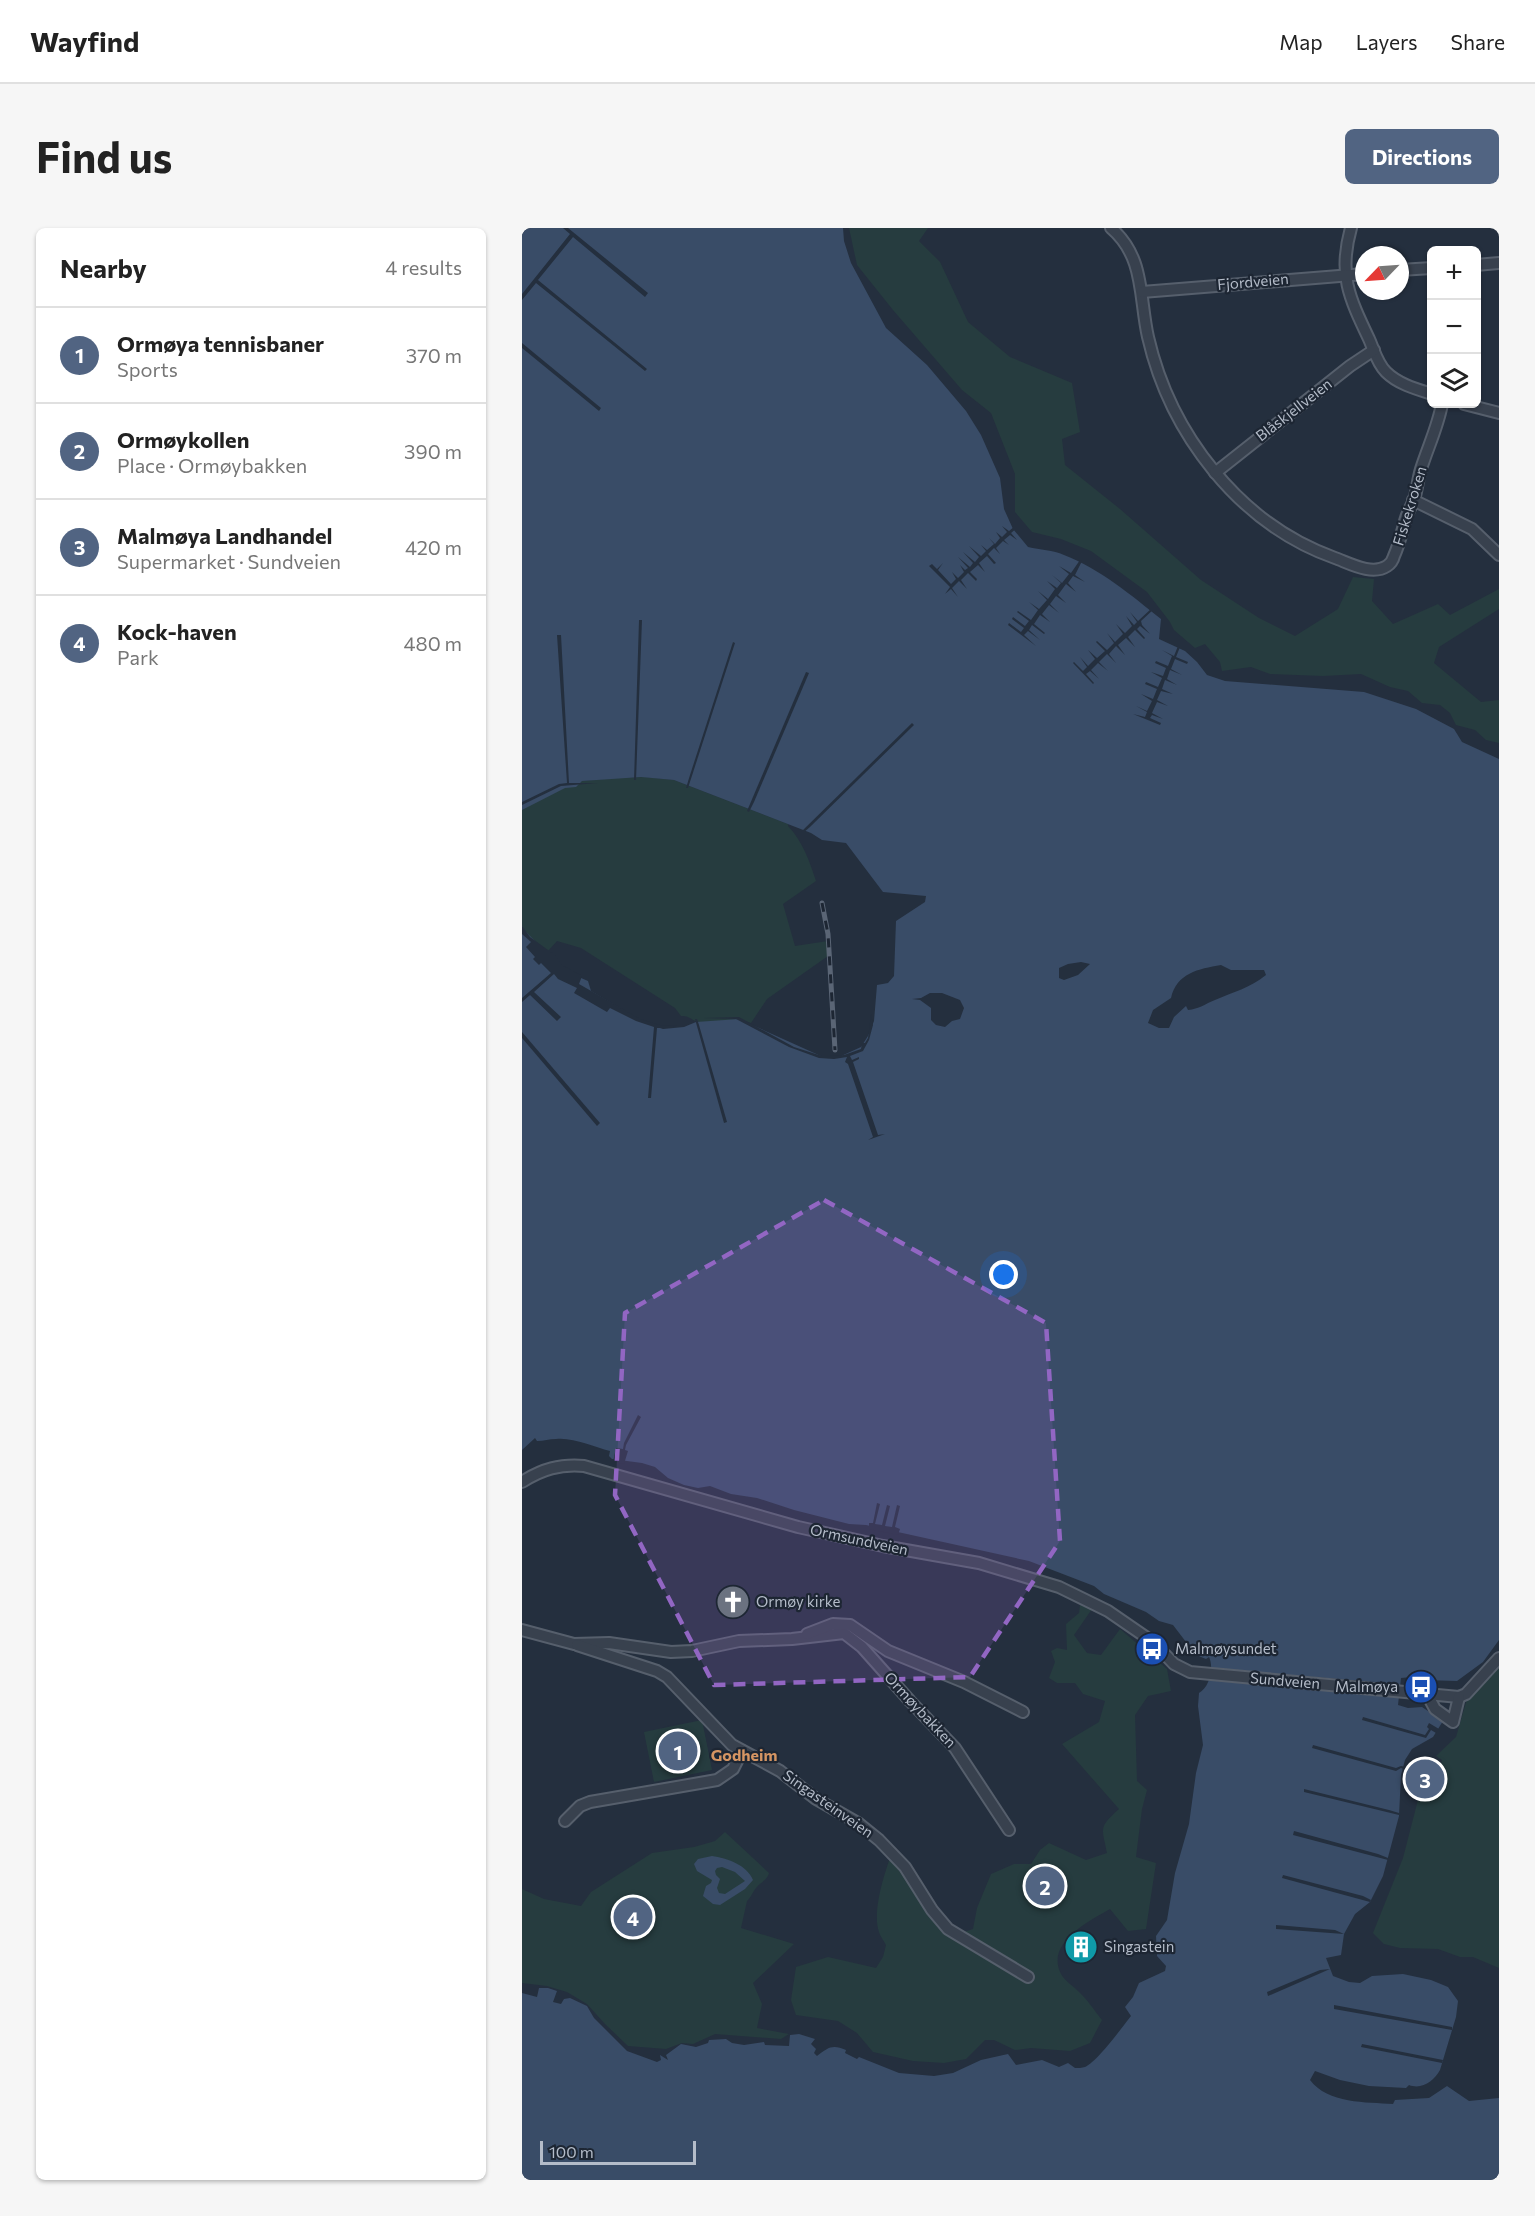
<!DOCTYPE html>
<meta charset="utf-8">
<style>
:root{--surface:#fff;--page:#f6f6f6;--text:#222;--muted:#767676;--line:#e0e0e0;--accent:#516482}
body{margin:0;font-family:Commissioner,sans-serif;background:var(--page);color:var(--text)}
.controls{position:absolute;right:18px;top:18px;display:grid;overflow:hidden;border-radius:9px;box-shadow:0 2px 4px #0004}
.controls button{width:54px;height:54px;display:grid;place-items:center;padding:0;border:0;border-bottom:2px solid var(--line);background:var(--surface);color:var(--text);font:30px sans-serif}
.compass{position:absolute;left:833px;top:18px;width:54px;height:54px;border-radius:50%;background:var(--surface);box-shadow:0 2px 4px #0004;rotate:245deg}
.scale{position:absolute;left:18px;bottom:15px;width:156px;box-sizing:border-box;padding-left:6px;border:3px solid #b4bcc9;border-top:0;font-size:16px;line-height:21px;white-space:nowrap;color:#b4bcc9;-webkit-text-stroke:4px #1d2633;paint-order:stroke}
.you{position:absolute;left:482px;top:1047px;width:21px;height:21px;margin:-15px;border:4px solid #fff;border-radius:50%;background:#1a73e8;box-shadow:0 0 0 9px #1a73e833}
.badge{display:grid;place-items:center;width:39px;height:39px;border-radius:50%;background:var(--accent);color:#fff;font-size:20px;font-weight:700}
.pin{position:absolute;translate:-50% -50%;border:3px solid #fff;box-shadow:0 2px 6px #0006}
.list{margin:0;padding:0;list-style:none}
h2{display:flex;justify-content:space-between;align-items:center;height:78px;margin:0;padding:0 24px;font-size:26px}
h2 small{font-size:20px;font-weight:400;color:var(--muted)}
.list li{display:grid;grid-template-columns:39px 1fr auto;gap:18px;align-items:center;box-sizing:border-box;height:96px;padding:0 24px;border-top:2px solid var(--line)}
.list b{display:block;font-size:22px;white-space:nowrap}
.list p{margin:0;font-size:20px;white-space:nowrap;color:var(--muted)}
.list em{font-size:20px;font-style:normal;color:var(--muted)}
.icon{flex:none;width:33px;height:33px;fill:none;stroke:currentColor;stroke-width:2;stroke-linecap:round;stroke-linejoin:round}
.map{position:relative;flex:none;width:977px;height:1952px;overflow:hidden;border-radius:9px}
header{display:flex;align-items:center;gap:36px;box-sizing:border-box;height:84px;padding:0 30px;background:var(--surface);border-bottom:2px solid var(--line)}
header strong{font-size:28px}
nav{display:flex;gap:33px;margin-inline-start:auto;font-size:21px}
.intro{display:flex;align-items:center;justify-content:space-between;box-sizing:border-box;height:144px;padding:0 36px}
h1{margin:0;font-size:42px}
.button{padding:15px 27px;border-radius:9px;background:var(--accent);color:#fff;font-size:21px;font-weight:700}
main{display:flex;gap:36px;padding:0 36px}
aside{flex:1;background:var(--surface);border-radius:9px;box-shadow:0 2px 4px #0004}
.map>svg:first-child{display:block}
.green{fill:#263c3f}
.water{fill:#394c67;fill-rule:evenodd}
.pier{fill:#242f3e}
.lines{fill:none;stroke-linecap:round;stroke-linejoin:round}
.minor-casing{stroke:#565f6c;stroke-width:14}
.minor{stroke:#38414e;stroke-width:10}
.rail-casing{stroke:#5a6575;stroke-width:5}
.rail{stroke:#1d2633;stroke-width:3;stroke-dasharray:9;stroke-linecap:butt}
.marked{fill:#9266c3;fill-opacity:0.2;stroke:#9266c3;stroke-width:4.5;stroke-dasharray:12 8;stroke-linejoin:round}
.labels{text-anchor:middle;stroke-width:4.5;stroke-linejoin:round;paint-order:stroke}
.street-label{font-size:15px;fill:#b4bcc9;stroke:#1d2633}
.poi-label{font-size:15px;fill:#b4bcc9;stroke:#1d2633;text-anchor:start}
.neighbourhood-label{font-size:16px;font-weight:bold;fill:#d59563;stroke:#1d2633}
</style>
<header>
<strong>Wayfind</strong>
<nav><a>Map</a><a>Layers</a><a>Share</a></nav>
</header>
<div class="intro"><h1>Find us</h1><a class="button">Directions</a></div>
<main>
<aside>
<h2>Nearby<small>4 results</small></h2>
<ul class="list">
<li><span class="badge">1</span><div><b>Ormøya tennisbaner</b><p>Sports</p></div><em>370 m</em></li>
<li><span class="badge">2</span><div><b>Ormøykollen</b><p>Place · Ormøybakken</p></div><em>390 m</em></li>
<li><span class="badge">3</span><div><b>Malmøya Landhandel</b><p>Supermarket · Sundveien</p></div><em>420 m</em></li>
<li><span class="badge">4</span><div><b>Kock-haven</b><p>Park</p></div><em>480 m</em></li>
</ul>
</aside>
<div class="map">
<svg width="977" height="1952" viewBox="0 0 977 1952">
<rect width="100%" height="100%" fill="#242f3e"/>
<g class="green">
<path d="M327,0H406L397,13L418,34L446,94L488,129L550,155L558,204L540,211L543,237L598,281L679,352L737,390L773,408L816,381L831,349L852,351L850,373L871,396L916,376L928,387L977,361V381L917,419L912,435L959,474L977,472V515L964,512L953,502L934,497L928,485L918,477L900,475L886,463L868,459L839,446L801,448L748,446L729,439L700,443L698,434L683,416L673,420L652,402L648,394L625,364L569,323L539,311L510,304L493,284V246L469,185L440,162L371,82L335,37Z"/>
<path d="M122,549L152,552L266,596V598C281,614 287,632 294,653L261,676L273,718L306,713V728L245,771L229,795C208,787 196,797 177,794C170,793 167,787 159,788L153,780L59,720L35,713L26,723L8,709L0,698V575L60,553L91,550Z"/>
<path d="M558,1377L570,1381L552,1407L565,1425L579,1427L598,1401L645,1441L649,1463L626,1468L613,1487L615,1553L625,1562L620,1581L614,1629L634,1635L624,1701L606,1703L588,1681C567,1693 523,1715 539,1746C542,1752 551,1758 556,1763C565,1771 572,1782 580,1792L568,1815L548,1823L509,1820L493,1822L472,1812H463L444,1831L422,1835L391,1833L351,1824L335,1805L316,1793L274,1787L269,1772L274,1739L306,1729L354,1740L361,1729L364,1717C362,1713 358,1708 357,1704C350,1684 362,1647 369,1627L416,1700L436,1706L451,1701L455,1680L469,1646L492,1636H509L518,1622L527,1615L564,1632L585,1625C580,1599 576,1600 597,1581L540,1516L577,1494L583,1473L561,1466L553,1455H535L527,1450L533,1434L529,1423L535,1420L545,1422L544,1396L557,1385Z"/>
<path d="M977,1437V1740L951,1729H938L916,1721L878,1720L862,1716L851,1705L881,1630L898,1564L910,1563L920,1532L914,1528L934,1509L945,1471Z"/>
<path d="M180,1492L190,1542L132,1554L122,1504Z"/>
<path d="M203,1604L247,1645C245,1653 238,1654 234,1660C230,1665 230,1668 225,1673L219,1700L272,1716L231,1755L240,1776L235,1800L267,1806L259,1811L193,1806L171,1816L160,1815L144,1821L106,1818L83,1796L65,1776L45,1764L25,1758L0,1755V1661L22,1671L59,1678L69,1664L130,1625L172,1619L193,1613Z"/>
</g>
<g class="water">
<path d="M0,0H321L322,13L329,35L364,100L405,137L444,183L459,207L478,250L482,281L491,301L506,319C518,322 531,322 542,327C578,341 609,367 639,391L637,411L663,423L675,434L685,447L703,453L842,464L894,481L932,501L940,514L977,531V1412L961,1434L935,1453L902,1452L890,1449L879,1450L876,1477L886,1480L900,1479L921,1493L911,1509L890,1521L883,1532L879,1547L877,1588L861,1648L848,1674L833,1686L822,1706L819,1727L804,1730L811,1748L827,1754L838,1755L850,1748L881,1746L909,1752L926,1759L936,1773L934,1789L918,1842C912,1853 900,1862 887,1857L884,1860L847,1858L818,1852L793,1843L788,1852C806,1876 844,1874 871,1876L873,1872L907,1870L925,1858L947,1873L977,1870V1952H0V1765L15,1769L17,1760H26L35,1763L31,1774L39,1776L42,1771L48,1770L65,1778L72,1790L105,1823L135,1834L139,1832L138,1827L146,1832L144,1827L159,1816L174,1819L186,1815L187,1812L204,1811L210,1815L222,1817L242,1814L243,1817L267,1818L268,1807L277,1806L293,1811L289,1816L294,1821L292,1825L295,1828C306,1819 311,1816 324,1822L323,1825L335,1831L337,1829L377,1845L412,1848L431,1845L459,1832L486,1826L494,1837L520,1832L537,1839L546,1835L553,1840C556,1840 560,1840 563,1839C575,1834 601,1798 609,1788L603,1779L611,1769L617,1755L643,1743L644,1738L635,1728L634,1708L645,1692L653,1645L667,1596L674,1545L681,1517L676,1478L677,1465C688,1459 692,1439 687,1429L684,1431L674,1427L651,1397L637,1393L624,1384L582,1366L572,1358L507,1333L344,1297L327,1296L272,1282L235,1270L209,1266L188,1258L176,1260L162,1257L146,1250L133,1239L120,1235L90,1231L87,1228L88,1223C72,1219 51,1209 34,1211C27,1211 22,1213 15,1213L13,1210L0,1222V698L4,704L43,743L66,753L69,763L123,795L141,801L162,799L174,794L217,791L301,829H317L339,819L346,808L352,793L355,757L366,755L372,748L374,693L403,674L404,668L361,664L324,615L300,612L289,605L152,552L119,549L60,553L54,559L43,560L0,582ZM559,734L568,736L556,747L542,752L537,750V740L546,736ZM699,737L709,742H742L744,747C728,760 711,764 693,772C683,776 677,781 666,782L664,778L652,789L647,800H637L626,795L631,782L649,770C655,745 676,741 699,737ZM408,765H420L438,772L442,780L438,791L430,793L423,799L414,797L409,792V780L398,772L390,771L399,770Z"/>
<path d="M190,1628C205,1630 225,1637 231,1652L223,1661L198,1677L191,1676L181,1668L184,1658L189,1655L190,1652L175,1643L172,1636L176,1631ZM200,1639L213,1644L223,1653L203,1666L197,1665L195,1660L198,1651L194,1647L193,1643L195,1640Z"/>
</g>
<g class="pier">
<path d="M41,0H46L126,65L123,69L51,9L16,52L125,141L123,143L14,55L0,72V66L48,6Z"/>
<path d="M0,115L79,180L77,183L0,120Z"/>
<path d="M480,298L487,303L493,298L495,300L489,305L495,312L488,307L482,312L487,317L481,313L474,320L478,326L472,320L466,326L474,335L472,336L465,328L457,335L463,344L456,337L448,344L455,351L454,353L446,345L439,352L445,361L437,353L430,360L436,369L429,361L423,366L428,359L407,338L410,336L415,341L421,335L416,342L429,356L434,351L430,344L436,350L442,344L438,337L443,342L446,340L436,329L448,339L451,335L441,324L453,334L457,329L447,318L459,328L464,323L459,317L465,322L472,316L467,310L473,316L478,310L474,304L480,309L485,304Z"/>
<path d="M558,332L560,333L553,347L563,354L551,348L546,355L554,364L544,356L536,367L544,375L534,368L528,376L537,385L527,377L520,386L528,394L518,387L512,396L523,405L522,406L510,397L507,402L518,412L506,403L502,407L514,418L486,397L487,395L499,404L502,400L490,391L491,389L503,398L507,393L495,384L496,383L509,392L516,382L507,374L517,381L525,372L516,363L526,371L533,361L525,353L535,360L539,355L530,347L540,355L547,346L537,338L549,345Z"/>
<path d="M630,380L632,381L619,393L620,397L628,406L618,398L615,401L623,410L622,411L613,402L606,409L613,419L604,410L596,417L603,427L594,418L587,426L594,435L585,426L577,434L586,443L576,435L569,442L577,451L568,443L564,446L572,455L571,456L551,435L552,434L561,443L565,439L558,429L566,438L573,431L566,422L575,430L583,423L574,414L575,413L585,422L592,415L585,405L593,414L601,406L594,396L603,405L610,398L604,388L612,397L615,394L608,384L616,393Z"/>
<path d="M117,392H120L114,552H112Z"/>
<path d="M35,407H39L47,555H76L39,558L0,577V574L37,556L45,555Z"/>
<path d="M211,414L213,415L166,560H164L168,547Z"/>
<path d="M656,418L658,419L654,429L666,434L665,436L653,431L649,441L660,447L648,442L645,451L655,457L643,452L640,461L651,466L639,463L635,472L646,478L635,474L630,485L641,491L630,487L628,490L639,495L638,497L611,486L623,489L625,484L614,478L625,483L630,473L619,466L631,471L635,461L623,456L624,454L636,459L640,450L629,444L641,448L644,440L633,435L634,433L646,438L650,428L640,422L652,428Z"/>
<path d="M284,444L287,445L232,574L227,584L225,583Z"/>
<path d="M390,495L392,497L288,599L281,605L279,604Z"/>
<path d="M0,698L8,709L33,727L40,737L60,748L57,756L118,791L141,798L155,797L150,800H135L129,870H126L132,799L114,793L88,780L85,784L52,765L55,760L36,751L32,746L12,764L39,789L35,793L8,767L0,774V770L29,745L19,735L17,737L11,731L13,729L4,719L9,714L0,706Z"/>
<path d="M349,786L351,797L347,812L341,823L328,828L330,832L337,829V831L331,834L356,907L363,906L346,912L351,909L326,836L323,834L325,829L312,831L297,830L267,819L214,791L181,790L217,789L272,819L300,828H308L322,827L339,821L340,815H343L346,810Z"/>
<path d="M173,791H175L177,797L205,894L202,895Z"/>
<path d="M0,804L78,895L75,898L0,810Z"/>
<path d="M116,1187L119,1189L104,1217L103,1222L106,1223L102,1236L91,1234L94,1220L101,1221L102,1215Z"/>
<path d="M355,1275L358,1276L353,1296L360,1297L365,1277L368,1278L363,1298L370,1299L375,1277L378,1278L373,1299L378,1301L376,1307L347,1301V1295H351Z"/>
<path d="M686,1440L877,1456L876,1468L683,1452Z"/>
<path d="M841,1489L903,1507L907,1501L905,1499L907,1495L917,1501L914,1505L909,1502L904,1510L840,1492Z"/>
<path d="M791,1517L874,1540L879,1538L884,1539V1542L879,1540L874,1543L790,1520Z"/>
<path d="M782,1561L867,1582L877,1585V1587L782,1564Z"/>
<path d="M772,1603L856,1626L866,1630V1632L771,1607Z"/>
<path d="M761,1647L841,1668L849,1672L848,1674L760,1650Z"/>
<path d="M754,1697L813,1702L822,1706L754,1701Z"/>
<path d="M808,1741L746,1768L745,1764L798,1742Z"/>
<path d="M812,1777L930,1799V1802L812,1781Z"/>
<path d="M840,1816L921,1832L920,1835L839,1819Z"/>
</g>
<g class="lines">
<defs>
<g id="minor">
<path d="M589,0C623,29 617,69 626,109C648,205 717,296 813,330C827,335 850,348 865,338C868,336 871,332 872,328C877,317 880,304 883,293C885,285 889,279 892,272C895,262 896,251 899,241C906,219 916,198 920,176"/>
<path d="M829,0C816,46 827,69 847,111C852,122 855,135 864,144C876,156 894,161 910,166"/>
<path d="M954,37L977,35"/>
<path d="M878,42L910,40"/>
<path d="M620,64L842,46"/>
<path d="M942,176L977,185"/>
<path d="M693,245L828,138L852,122"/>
<path d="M891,272L950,301L977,327"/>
<path d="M0,1254C20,1241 38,1236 62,1238L276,1299L361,1318L457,1335L537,1359L586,1383L631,1414L652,1436L668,1444L937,1469L944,1466L977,1430"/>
<path d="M0,1402L52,1416L87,1415L149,1424L170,1423L217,1413L270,1411L322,1405L340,1419L388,1473L433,1520L487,1602"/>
<path d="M285,1406L311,1396L328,1397L366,1423L442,1454L501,1484"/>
<path d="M55,1417L135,1443L145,1449L210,1517L258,1543L294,1571L336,1595L357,1612L383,1639L410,1682L426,1701L506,1749"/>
<path d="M905,1466L913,1481L931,1494L937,1469"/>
<path d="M43,1593L58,1578L68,1574L195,1552L211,1541L220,1523"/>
</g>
</defs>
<use href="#minor" class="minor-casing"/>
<use href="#minor" class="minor"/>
<defs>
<path id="rail" d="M300,675L306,706L313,822"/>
</defs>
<use href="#rail" class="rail-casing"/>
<use href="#rail" class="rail"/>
</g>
<path class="marked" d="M302,972L524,1095L538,1313L448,1449L192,1457L93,1267L103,1085Z"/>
<defs>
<symbol id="church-disc" viewBox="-11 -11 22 22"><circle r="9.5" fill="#6b7280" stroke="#1d2633"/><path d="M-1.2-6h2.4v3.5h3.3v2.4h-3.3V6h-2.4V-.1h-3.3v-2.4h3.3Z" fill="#fff"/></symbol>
<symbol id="bus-disc" viewBox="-11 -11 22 22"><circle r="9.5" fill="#1a4fb4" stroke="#1d2633"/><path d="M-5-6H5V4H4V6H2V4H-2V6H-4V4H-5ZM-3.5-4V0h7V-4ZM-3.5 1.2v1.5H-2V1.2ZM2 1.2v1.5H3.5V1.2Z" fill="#fff"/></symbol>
<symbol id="building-disc" viewBox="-11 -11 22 22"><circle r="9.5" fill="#0f9aa8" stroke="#1d2633"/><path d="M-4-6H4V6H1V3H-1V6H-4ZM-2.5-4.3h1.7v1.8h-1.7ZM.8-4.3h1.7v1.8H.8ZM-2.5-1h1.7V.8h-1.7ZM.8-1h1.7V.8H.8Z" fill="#fff"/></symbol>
</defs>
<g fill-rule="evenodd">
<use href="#church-disc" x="192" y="1355" width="38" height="38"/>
<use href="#bus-disc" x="611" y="1402" width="38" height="38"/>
<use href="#bus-disc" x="880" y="1440" width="38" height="38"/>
<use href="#building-disc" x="540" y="1700" width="38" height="38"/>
</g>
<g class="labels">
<g class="street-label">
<text transform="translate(731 54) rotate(-5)" y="5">Fjordveien</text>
<text transform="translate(772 182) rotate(-38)" y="5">Blåskjellveien</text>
<text transform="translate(888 278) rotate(-73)" y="5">Fiskekroken</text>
<text transform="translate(337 1312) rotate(12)" y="5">Ormsundveien</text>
<text transform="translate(763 1453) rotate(5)" y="5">Sundveien</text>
<text transform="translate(398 1482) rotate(47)" y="5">Ormøybakken</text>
<text transform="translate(306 1576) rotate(35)" y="5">Singasteinveien</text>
</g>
<g class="poi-label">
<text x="234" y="1379">Ormøy kirke</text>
<text x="653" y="1426">Malmøysundet</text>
<text x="876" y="1464" text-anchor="end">Malmøya</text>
<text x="582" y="1724">Singastein</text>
</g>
<g class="neighbourhood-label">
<text x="222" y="1533">Godheim</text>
</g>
</g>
</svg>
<div class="controls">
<button>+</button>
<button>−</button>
<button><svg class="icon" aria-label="layers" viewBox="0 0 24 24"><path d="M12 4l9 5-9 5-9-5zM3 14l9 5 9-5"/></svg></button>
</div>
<svg class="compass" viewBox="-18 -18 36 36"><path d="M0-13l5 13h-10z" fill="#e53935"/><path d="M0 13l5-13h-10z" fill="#767676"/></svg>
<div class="scale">100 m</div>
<div class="you"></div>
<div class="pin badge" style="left:156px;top:1523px">1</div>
<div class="pin badge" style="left:523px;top:1658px">2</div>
<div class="pin badge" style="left:903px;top:1551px">3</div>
<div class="pin badge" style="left:111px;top:1689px">4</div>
</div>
</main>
